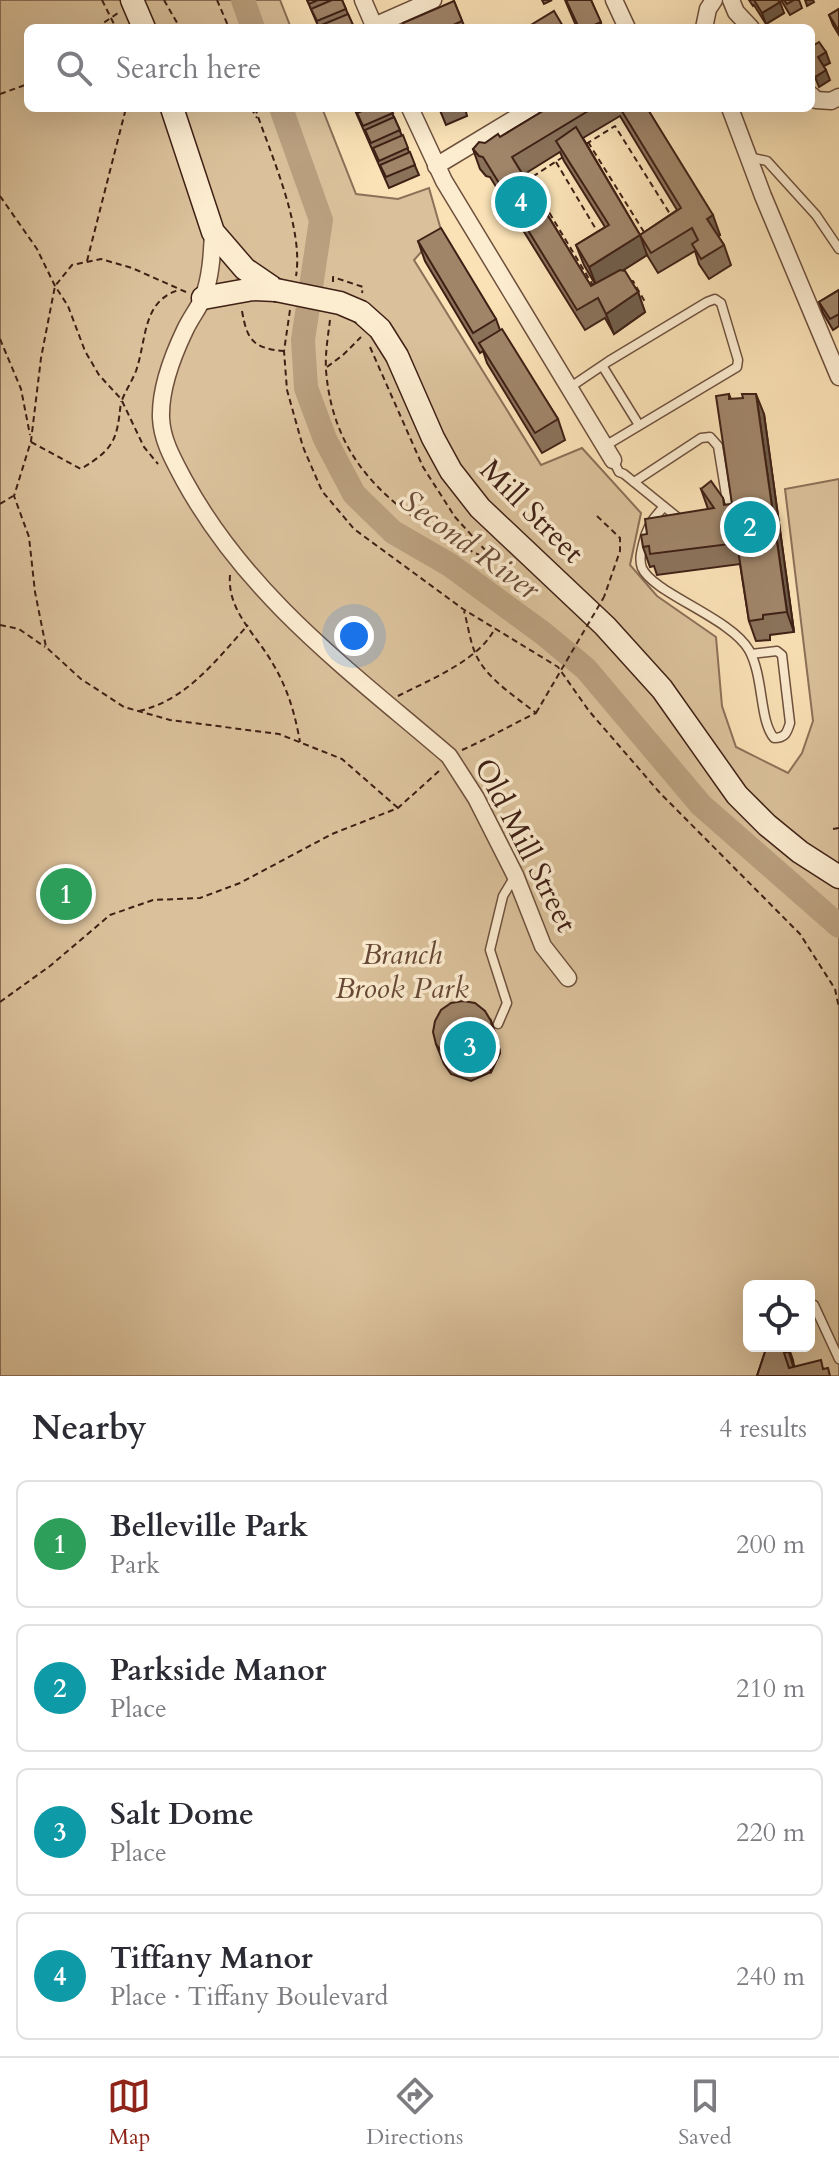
<!DOCTYPE html>
<meta charset="utf-8">
<style>
:root{--surface:#fff;--page:#f7f7f7;--text:#2b2b33;--muted:#7c7c81;--line:#e1e1e2;--accent:#8f2418}
body{margin:0;font-family:Cardo,serif;background:var(--page);color:var(--text)}
.controls{position:absolute;right:24px;bottom:24px;display:grid;overflow:hidden;border-radius:12px;box-shadow:0 8px 32px #0002}
.controls button{width:72px;height:72px;display:grid;place-items:center;padding:0;border:0;border-bottom:2px solid var(--line);background:var(--surface);color:var(--text);font:40px sans-serif}
.you{position:absolute;left:354px;top:636px;width:28px;height:28px;margin:-20px;border:6px solid #fff;border-radius:50%;background:#1a73e8;box-shadow:0 0 0 12px #1a73e833}
.badge{display:grid;place-items:center;width:52px;height:52px;border-radius:50%;background:var(--accent);color:#fff;font-size:26px;font-weight:700}
.pin{position:absolute;translate:-50% -50%;border:4px solid #fff;box-shadow:0 2px 8px #0006}
.list{margin:0;padding:0;list-style:none}
h2{display:flex;justify-content:space-between;align-items:center;height:104px;margin:0;padding:0 32px;font-size:34px}
h2 small{font-size:26px;font-weight:400;color:var(--muted)}
.list li{display:grid;grid-template-columns:52px 1fr auto;gap:24px;align-items:center;box-sizing:border-box;height:128px;margin:0 16px 16px;padding:0 16px;border:2px solid var(--line);border-radius:12px}
.list b{display:block;font-size:30px;white-space:nowrap}
.list p{margin:0;font-size:26px;white-space:nowrap;color:var(--muted)}
.list em{font-size:26px;font-style:normal;color:var(--muted)}
.icon{flex:none;width:44px;height:44px;fill:none;stroke:currentColor;stroke-width:2;stroke-linecap:round;stroke-linejoin:round}
.map{position:relative;flex:none;width:839px;height:1376px;overflow:hidden}
.search{position:absolute;background:var(--surface);box-shadow:0 8px 32px #0002;left:24px;right:24px;top:24px;height:88px;display:flex;align-items:center;gap:20px;box-sizing:border-box;padding:0 28px;border-radius:12px;color:var(--muted);font-size:30px}
.sheet{height:680px;background:var(--surface)}
nav{display:flex;justify-content:space-around;align-items:center;box-sizing:border-box;height:112px;border-top:2px solid var(--line);background:var(--surface);font-size:22px;color:var(--muted)}
nav a{display:grid;justify-items:center;gap:4px}
nav .on{color:var(--accent)}
.map>svg:first-child{display:block}
.green{fill:#dac19b;stroke:#8c7058;stroke-width:2;fill-rule:evenodd}
.lines{fill:none;stroke-linecap:round;stroke-linejoin:round}
.river{stroke:#baa07f;stroke-width:24}
.lane-casing{stroke:#6e503d;stroke-width:11}
.street-casing{stroke:#6e503d;stroke-width:19}
.secondary-casing{stroke:#3f2015;stroke-width:25}
.path{stroke:#3f2015;stroke-width:2;stroke-dasharray:6 4;stroke-linecap:butt}
.lane{stroke:#fcecd0;stroke-width:8}
.street{stroke:#fcecd0;stroke-width:16}
.secondary{stroke:#fcecd0;stroke-width:22}
.secondary-bridge-casing{stroke:#3f2015;stroke-width:25;stroke-linecap:butt}
.path-bridge{stroke:#3f2015;stroke-width:2;stroke-dasharray:6 4;stroke-linecap:butt}
.secondary-bridge{stroke:#fcecd0;stroke-width:22}
.wall{fill:#8a725a;stroke:#3f2015;stroke-width:2;fill-rule:evenodd}
.shaded-wall{fill:#705d4a;stroke:#3f2015;stroke-width:2}
.building{fill:#a08569;stroke:#3f2015;stroke-width:2}
.labels{text-anchor:middle;stroke-width:7;stroke-linejoin:round;paint-order:stroke}
.street-label{font-size:30px;fill:#3f2015;stroke:#fcecd0}
.park-label{font-size:30px;font-style:italic;fill:#664836;stroke:#fcecd0}
.water-label{font-size:32px;font-style:italic;fill:#6a4d3a;stroke:#fcecd0}
</style>
<div class="map">
<svg width="839" height="1376" viewBox="0 0 839 1376">
<rect width="100%" height="100%" fill="#fae2b6"/>
<filter id="stains"><feTurbulence type="fractalNoise" baseFrequency=".0025" numOctaves="4"/><feColorMatrix values="0 0 0 0 .2 0 0 0 0 .09 0 0 0 0 .02 0 0 0 .5 -.17"/></filter>
<radialGradient id="worn" r=".72"><stop offset=".6" stop-color="#630" stop-opacity="0"/><stop offset="1" stop-color="#630" stop-opacity=".3"/></radialGradient>
<path class="green" d="M0,0H280L291,28H28V108H322L356,194L398,199L429,188L441,230L414,260L541,465L582,448L641,513L630,565L657,596L716,637L722,706L736,747L788,773L802,753L813,721L785,489L839,479V1376H0ZM749,1286H809V1346H749Z"/>
<g class="lines">
<g class="river">
<path d="M243,0L253,28"/>
<path d="M281,108L321,220L303,340L306,388L325,439L354,494L393,532L450,565L544,634L586,669L701,805L839,926"/>
</g>
<defs>
<g id="lane">
<path d="M749,157L767,161L816,215L839,249"/>
<path d="M603,367L639,425"/>
<path d="M569,388L609,361L707,302L715,299L721,303L738,360L737,367L605,446"/>
<path d="M613,460L619,472L624,474L682,521"/>
<path d="M634,482L701,438L710,437L718,446L727,501L724,510"/>
<path d="M664,507C653,517 646,529 643,544C641,552 639,560 642,568C653,593 731,618 749,650C764,677 759,720 774,738C785,738 787,733 790,723L782,655L777,651L751,654"/>
<path d="M498,1024L507,1003L490,950L503,896L515,876"/>
<path d="M809,1305H814L839,1359"/>
</g>
<g id="street">
<path d="M363,0L375,28"/>
<path d="M614,0L627,28"/>
<path d="M731,0L736,12L751,28"/>
<path d="M374,26L433,0"/>
<path d="M704,28L708,9L714,0"/>
<path d="M811,95L816,100L831,101L839,97"/>
<path d="M410,108L444,181L613,460"/>
<path d="M730,108L763,196L839,377"/>
<path d="M436,166L532,108"/>
<path d="M213,232C212,254 211,277 203,298C198,309 190,319 185,330C173,355 160,389 161,418C162,441 174,461 184,480C248,597 350,671 449,756L476,798L515,875L543,946L568,978"/>
</g>
<g id="secondary">
<path d="M132,0L144,28"/>
<path d="M172,108L213,232L245,269L276,290"/>
<path d="M203,298L253,289L276,290"/>
<path d="M361,312L380,329L397,356L433,438L451,471L480,508L605,626L662,689L737,795L767,825L800,852L839,877"/>
</g>
</defs>
<use href="#lane" class="lane-casing"/>
<use href="#street" class="street-casing"/>
<use href="#secondary" class="secondary-casing"/>
<g class="path">
<path d="M102,0L116,28"/>
<path d="M164,0L180,28"/>
<path d="M217,0L229,28"/>
<path d="M96,28L118,13"/>
<path d="M0,94L28,84"/>
<path d="M251,108L257,118"/>
<path d="M255,108C271,155 304,228 296,276"/>
<path d="M588,142L644,232"/>
<path d="M586,144L615,126L670,214"/>
<path d="M563,157L529,179L594,287"/>
<path d="M556,162L597,231"/>
<path d="M0,196L37,249L55,286L68,306L85,351L99,375L122,400C126,390 132,381 136,371C147,339 142,301 179,290"/>
<path d="M87,261L126,108"/>
<path d="M333,282V277L363,287L362,293"/>
<path d="M630,282L633,281L645,302"/>
<path d="M186,292L132,268L101,259L72,265L55,286L41,358L31,441L14,496L29,537L35,592L46,647L81,679L124,707L170,720L279,734L342,759L398,808"/>
<path d="M290,310L284,351L287,390L303,447L322,491L354,529L463,609L558,667L589,711L660,793L800,934L835,989L839,1008"/>
<path d="M242,311C247,339 252,348 283,351"/>
<path d="M330,320C328,336 325,354 326,370C334,475 409,522 496,563"/>
<path d="M0,339L21,389L30,435"/>
<path d="M370,347L423,467L455,517L495,561"/>
<path d="M327,367L343,355L361,337"/>
<path d="M122,401L144,447L158,464"/>
<path d="M31,442L81,469C115,448 117,440 121,401"/>
<path d="M0,504L13,496"/>
<path d="M597,516L620,538V551L604,597"/>
<path d="M230,575C227,611 256,634 273,664C288,689 295,714 300,742"/>
<path d="M0,625L19,629L45,647"/>
<path d="M398,696C429,680 480,660 495,628"/>
<path d="M139,711C187,700 216,660 248,625"/>
<path d="M462,750C487,739 511,725 536,713C516,697 487,679 476,655C470,642 468,625 464,611"/>
<path d="M833,829L839,828"/>
<path d="M0,1002L50,966L110,915L153,900L200,898L240,883L332,834L398,808L439,771"/>
</g>
<use href="#lane" class="lane"/>
<use href="#street" class="street"/>
<use href="#secondary" class="secondary"/>
<defs>
<path id="secondary-bridge" d="M276,290L340,303L361,312"/>
</defs>
<use href="#secondary-bridge" class="secondary-bridge-casing"/>
<path class="path-bridge" d="M536,713L604,597"/>
<use href="#secondary-bridge" class="secondary-bridge"/>
</g>
<g class="wall">
<path d="M307,0H342L354,28H319Z"/>
<path d="M542,0H552L544,4Z"/>
<path d="M565,0H591L603,28H577Z"/>
<path d="M749,0H778L784,13L766,24L754,5L753,6Z"/>
<path d="M781,0H799L802,8L790,15Z"/>
<path d="M454,1L465,28H405Z"/>
<path d="M839,9V35L833,25L829,15Z"/>
<path d="M354,108H390L419,175L389,188Z"/>
<path d="M439,108H465L467,116L446,125Z"/>
<path d="M548,108H647L720,235L718,236L724,245L731,265L709,279L699,264L695,251L658,273L647,255L623,270L638,292L645,312L614,334L605,318L585,330L490,177L486,176L480,169L473,149L500,137ZM620,116L677,210L640,235L583,138ZM560,152L564,161L605,227L576,245L584,265L595,284L591,286L523,175Z"/>
<path d="M418,241L496,319L500,330L558,419L565,440L542,453L487,363L483,351L480,353L425,261Z"/>
<path d="M839,290V326L833,330L823,313L819,302Z"/>
<path d="M729,394L731,399L764,414L794,632L770,635V640L756,641L749,621L740,564L657,575L654,566L650,567L643,547L647,534L708,509L701,489L723,498L725,505L732,504Z"/>
<path d="M491,1021L498,1041L500,1053L491,1072L471,1081L451,1074L444,1064L436,1044Z"/>
<path d="M767,1346H788L794,1367L824,1369L757,1376Z"/>
</g>
<g class="shaded-wall">
<path d="M805,0H813L814,2L807,6Z"/>
<path d="M780,2L784,13L766,24L762,13Z"/>
<path d="M826,52L830,63L822,67L818,57Z"/>
<path d="M826,70L830,80L819,87L815,77Z"/>
<path d="M713,215L720,235L715,239L707,219Z"/>
<path d="M640,235L647,255L597,287L589,267Z"/>
<path d="M638,292L645,312L614,334L606,314Z"/>
<path d="M756,394L764,414L794,632L787,612Z"/>
<path d="M491,1021L498,1041L500,1053L491,1072L483,1052Z"/>
<path d="M787,1346H788L793,1360L795,1372Z"/>
</g>
<g class="building">
<path d="M307,0H318L309,4Z"/>
<path d="M332,0H342L346,9L317,21L311,9Z"/>
<path d="M566,0H591L601,22L588,28H579Z"/>
<path d="M754,0H778L780,2L762,13Z"/>
<path d="M784,0H794L787,4Z"/>
<path d="M454,1L462,21L447,28H405L403,23Z"/>
<path d="M839,9V31L829,15Z"/>
<path d="M554,11L564,28H526Z"/>
<path d="M348,14L354,27L350,28H320L319,26Z"/>
<path d="M819,42L826,52L818,57L826,70L815,77L811,70V47Z"/>
<path d="M369,108H390L393,113L363,126L357,113Z"/>
<path d="M548,108H593L512,157L591,286L620,270L625,271L638,292L606,314L598,298L577,310L483,157L479,156L473,149L479,142L485,143L498,134L500,137Z"/>
<path d="M620,108H647L713,215L707,219L724,245L701,259L692,244L698,240L692,228L651,253L640,235L681,208Z"/>
<path d="M394,117L400,130L371,143L365,130Z"/>
<path d="M576,127L640,235L589,267L576,245L609,225L556,141Z"/>
<path d="M403,135L408,148L379,161L373,148Z"/>
<path d="M410,152L415,165L386,177L380,165Z"/>
<path d="M441,228L496,319L473,333L418,241Z"/>
<path d="M839,290V314L830,319L819,302Z"/>
<path d="M502,329L558,419L535,433L479,343Z"/>
<path d="M729,394V399L743,398L742,394H756L787,612L763,615V619L749,621L737,543L650,554L649,546L643,547L641,535L647,534L645,519L714,508L701,489L711,481L723,498L724,505L732,504L716,396Z"/>
<path d="M463,1001L475,1003L485,1011L491,1021L493,1033L483,1052L464,1061L444,1054L436,1044L433,1032L435,1021L441,1010L451,1003Z"/>
<path d="M767,1346H787V1352L784,1353L789,1368L821,1360L823,1369L828,1368L830,1376H757Z"/>
</g>
<g class="labels">
<g class="street-label">
<text transform="translate(532 511) rotate(45)" y="10">Mill Street</text>
<text transform="translate(526 845) rotate(63)" y="10">Old Mill Street</text>
</g>
<g class="park-label">
<text x="402" y="964">Branch<tspan x="402" dy="34">Brook Park</tspan></text>
</g>
<g class="water-label">
<text transform="translate(470 544) rotate(36)" y="11">Second River</text>
</g>
</g>
<rect width="100%" height="100%" filter="url(#stains)"/>
<rect width="100%" height="100%" fill="url(#worn)"/>
</svg>
<div class="controls">
<button><svg class="icon" aria-label="locate" viewBox="0 0 24 24"><circle cx="12" cy="12" r="6"/><path d="M12 2v4M12 18v4M2 12h4M18 12h4"/></svg></button>
</div>
<div class="you"></div>
<div class="pin badge" style="left:66px;top:894px;background:#2e9e5b">1</div>
<div class="pin badge" style="left:750px;top:527px;background:#0f9aa8">2</div>
<div class="pin badge" style="left:470px;top:1047px;background:#0f9aa8">3</div>
<div class="pin badge" style="left:521px;top:202px;background:#0f9aa8">4</div>
<div class="search"><svg class="icon" aria-label="search" viewBox="0 0 24 24"><circle cx="10" cy="10" r="6"/><path d="M15 15l6 6"/></svg>Search here</div>
</div>
<section class="sheet">
<h2>Nearby<small>4 results</small></h2>
<ul class="list">
<li><span class="badge" style="background:#2e9e5b">1</span><div><b>Belleville Park</b><p>Park</p></div><em>200 m</em></li>
<li><span class="badge" style="background:#0f9aa8">2</span><div><b>Parkside Manor</b><p>Place</p></div><em>210 m</em></li>
<li><span class="badge" style="background:#0f9aa8">3</span><div><b>Salt Dome</b><p>Place</p></div><em>220 m</em></li>
<li><span class="badge" style="background:#0f9aa8">4</span><div><b>Tiffany Manor</b><p>Place · Tiffany Boulevard</p></div><em>240 m</em></li>
</ul>
</section>
<nav>
<a class="on"><svg class="icon" aria-label="map" viewBox="0 0 24 24"><path d="M3 6l6-2 6 2 6-2v14l-6 2-6-2-6 2zM9 4v14M15 6v14"/></svg>Map</a>
<a><svg class="icon" aria-label="directions" viewBox="0 0 24 24"><path d="M12 3l9 9-9 9-9-9zM9 14v-3h6M13 9l2 2-2 2"/></svg>Directions</a>
<a><svg class="icon" aria-label="saved" viewBox="0 0 24 24"><path d="M7 4h10v16l-5-4-5 4z"/></svg>Saved</a>
</nav>
